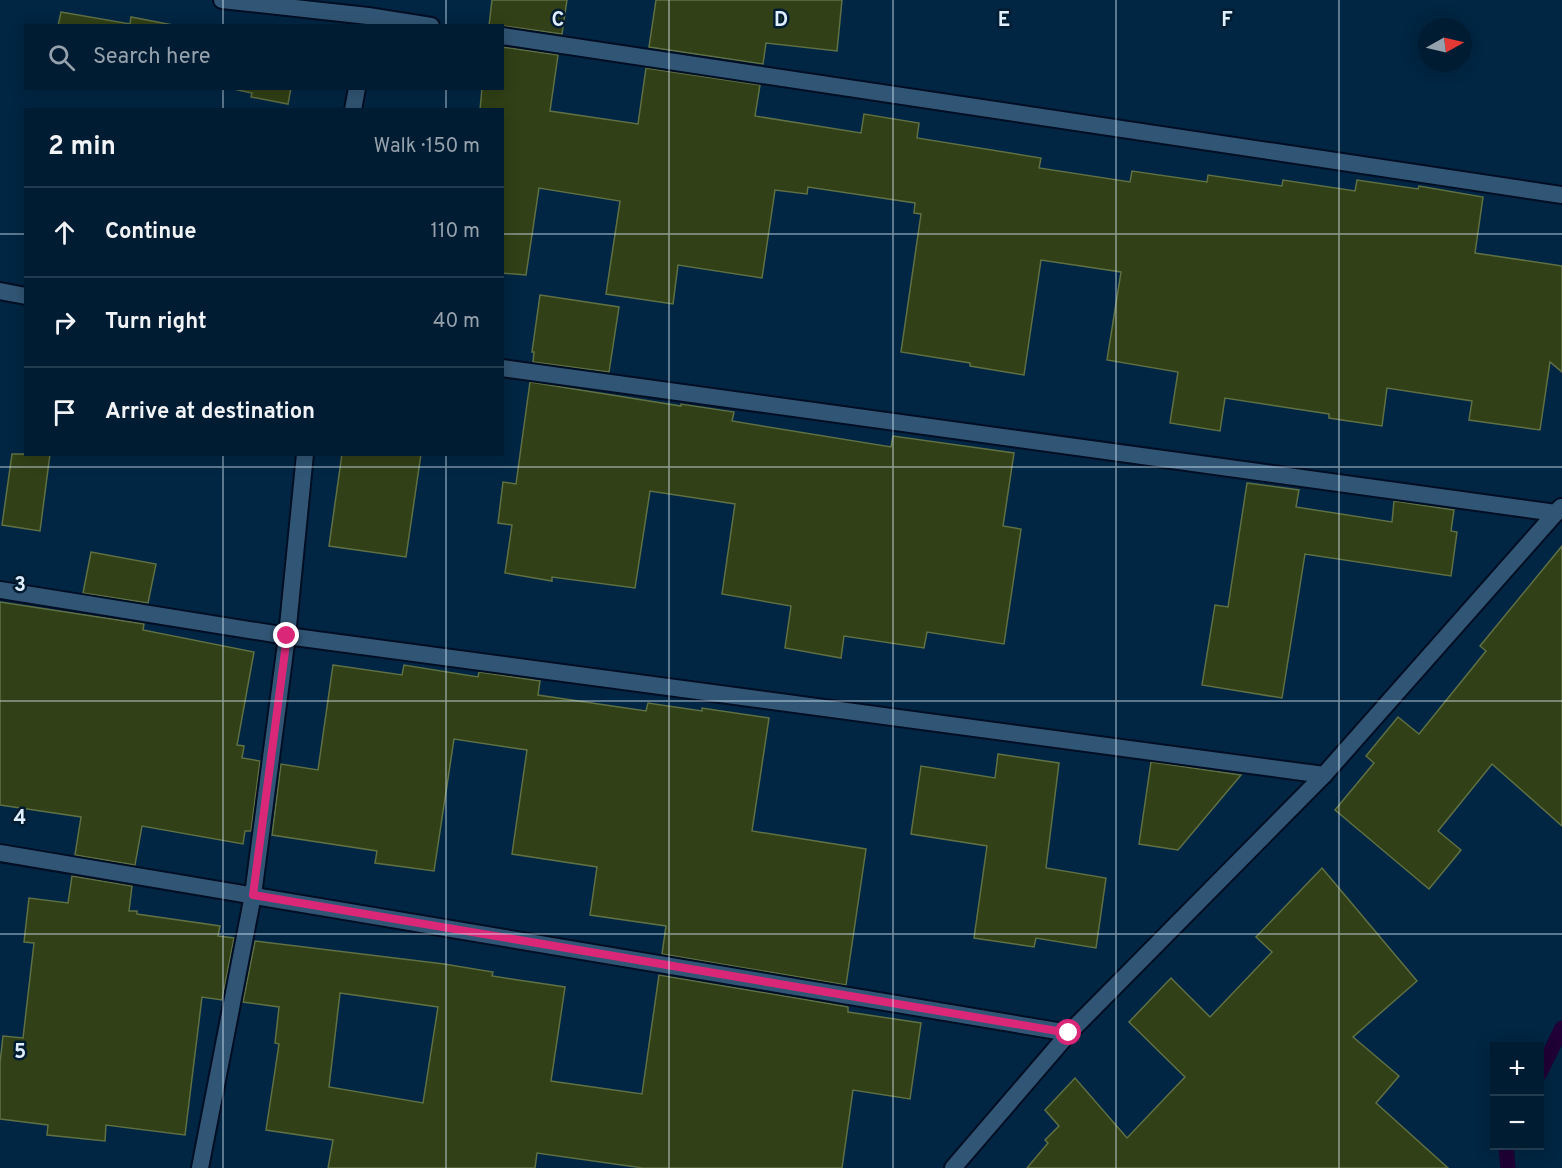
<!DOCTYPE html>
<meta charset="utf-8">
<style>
:root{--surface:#001c32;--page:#0a253a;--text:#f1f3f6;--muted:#95a1ac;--line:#223a4d}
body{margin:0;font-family:Overpass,sans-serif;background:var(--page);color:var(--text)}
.controls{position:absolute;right:18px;bottom:18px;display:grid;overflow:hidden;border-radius:0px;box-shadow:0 3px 15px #0003}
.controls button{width:54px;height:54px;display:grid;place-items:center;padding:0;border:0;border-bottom:2px solid var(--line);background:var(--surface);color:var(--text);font:30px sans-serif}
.compass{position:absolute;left:1418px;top:18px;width:54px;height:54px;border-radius:50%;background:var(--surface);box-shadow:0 3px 15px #0003;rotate:82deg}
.stop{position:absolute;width:18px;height:18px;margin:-14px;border:4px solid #db2777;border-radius:50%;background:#fff}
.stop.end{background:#db2777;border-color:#fff;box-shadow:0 2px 6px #0008}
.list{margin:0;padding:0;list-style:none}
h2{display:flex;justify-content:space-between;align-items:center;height:78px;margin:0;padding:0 24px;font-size:26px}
h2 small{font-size:20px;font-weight:400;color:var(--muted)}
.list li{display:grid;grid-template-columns:39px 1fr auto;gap:18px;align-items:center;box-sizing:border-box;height:90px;padding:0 24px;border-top:2px solid var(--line)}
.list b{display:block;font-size:22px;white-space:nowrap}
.list em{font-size:20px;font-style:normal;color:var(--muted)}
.icon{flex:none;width:33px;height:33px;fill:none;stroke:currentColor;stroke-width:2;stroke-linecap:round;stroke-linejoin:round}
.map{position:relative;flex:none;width:1562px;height:1168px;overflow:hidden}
.search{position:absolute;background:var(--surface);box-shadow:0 3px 15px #0003;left:24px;top:24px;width:480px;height:66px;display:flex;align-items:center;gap:15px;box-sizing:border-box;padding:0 21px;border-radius:0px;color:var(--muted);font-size:22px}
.panel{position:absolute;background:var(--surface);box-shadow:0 3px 15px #0003;left:24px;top:108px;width:480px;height:348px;border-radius:0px}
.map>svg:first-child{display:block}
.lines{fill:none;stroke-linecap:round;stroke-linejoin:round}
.stream{stroke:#200036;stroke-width:15}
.building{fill:#314016;stroke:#5f7044;stroke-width:1.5;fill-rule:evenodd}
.minor-casing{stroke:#000e23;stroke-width:20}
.minor{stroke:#315675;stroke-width:16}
.route{stroke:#db2777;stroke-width:8}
.grid{fill:none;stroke:#dfeffe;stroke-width:1.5;stroke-opacity:0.55}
.grid-label{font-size:20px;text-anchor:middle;font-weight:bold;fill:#dfeffe;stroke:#021c32;stroke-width:5;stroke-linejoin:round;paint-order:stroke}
</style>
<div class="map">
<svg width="1562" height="1168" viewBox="0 0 1562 1168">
<rect width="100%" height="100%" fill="#002643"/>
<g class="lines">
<g class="stream">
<path d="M1540,1073L1562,1028"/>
<path d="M1506,1146L1508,1168"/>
</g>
</g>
<g class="building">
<path d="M492,0H567L562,34L504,26H489Z"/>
<path d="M656,0H842L837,51L766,43L763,64L649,47Z"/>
<path d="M61,12L130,24L131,17L178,26H58Z"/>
<path d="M502,47L558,55L550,111L638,124L646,68L760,85L755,116L861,133L864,114L919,123L917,138L1041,158L1039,168L1130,182L1132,171L1207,182L1208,175L1282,186L1283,180L1355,191L1357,180L1418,189L1419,186L1483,197L1475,253L1562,266V372L1550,362L1540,430L1469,420L1472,401L1387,388L1382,426L1329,418V414L1225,398L1220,431L1170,423L1178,372L1107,360L1121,272L1041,260L1024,375L970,366V363L901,352L921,214L914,213L915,203L808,187L807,194L775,190L762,278L678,265L673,304L606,294L620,201L539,188L526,275L502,273V110H480L482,88H502Z"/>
<path d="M229,88H291L288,104L251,97L252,93Z"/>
<path d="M540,295L619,307L609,372L533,362L534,352H532Z"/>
<path d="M530,382L681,406V404L734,412L732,421L891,447L893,436L1014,453L1003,526L1021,529L1004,644L927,632L924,648L844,636L841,658L785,648L791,606L722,594L735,504L650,491L635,588L552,577V581L505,573L512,525L498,523L503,482L516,484Z"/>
<path d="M12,454H50L40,531L2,525Z"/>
<path d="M342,454H421L406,557L329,546Z"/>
<path d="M1247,483L1299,490L1296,507L1392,522L1394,501L1454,510L1451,531L1457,532L1451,576L1305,554L1282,698L1202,685L1215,605L1228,607Z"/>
<path d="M1562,546V826L1492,764L1438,831L1461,850L1429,889L1335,810L1374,763L1366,756L1398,717L1419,734L1486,651L1480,646Z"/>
<path d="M91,552L156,564L148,603L83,593Z"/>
<path d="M0,602L144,624L143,630L254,652L237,745L244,746L242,758L260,761L251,831H245L243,844L142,826L135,865L75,855L81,817L0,805Z"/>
<path d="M333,665L402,675L404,665L478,677L479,672L540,681L538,695L646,711L648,703L702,711V708L769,718L752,831L866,849L846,985L662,954L666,926L590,915L597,867L512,854L527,750L454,739L434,871L375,863L377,851L272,835L281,764L318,770Z"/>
<path d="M998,754L1059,763L1046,868L1106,878L1096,948L1036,938L1034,947L974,938L987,846L911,834L921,766L995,778Z"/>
<path d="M1151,762L1241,775L1178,850L1139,844Z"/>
<path d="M1322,868L1417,981L1353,1037L1399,1076L1376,1103L1448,1168H1027L1048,1143L1045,1140L1059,1126L1045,1110L1075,1078L1127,1138L1185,1077L1129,1022L1171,978L1210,1017L1272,952L1256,937Z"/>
<path d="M72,876L132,886L129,911H137V914L220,926L218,936L234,938L222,1000L202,997L185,1135L106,1125L105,1141L47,1135L48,1125L0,1119V1063L3,1036L23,1038L34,943L24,942L29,898L68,903Z"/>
<path d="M255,941L444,964L493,972L492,976L565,987L551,1081L642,1094L659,975L843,1006L848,1007V1012L921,1023L910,1099L853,1090L842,1168H643L537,1153L535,1168H328L333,1140L266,1130L279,1044L275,1043L279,1007L243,1002ZM340,993L438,1007L423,1103L329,1087Z"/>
</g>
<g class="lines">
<defs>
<g id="minor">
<path d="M222,0L368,16L431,26"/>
<path d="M502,36L1562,195"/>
<path d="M353,110L357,88"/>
<path d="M0,291L26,296"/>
<path d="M502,368L1556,513"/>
<path d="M0,590L287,636L1324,775"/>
<path d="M0,853L1069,1033"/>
<path d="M200,1168L253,895L287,636L305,454"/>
<path d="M953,1168L1069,1033L1324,775L1561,507"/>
</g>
</defs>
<use href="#minor" class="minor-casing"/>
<use href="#minor" class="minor"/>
</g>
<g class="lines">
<path class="route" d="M287,636L253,895L1069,1033"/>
</g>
<path class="grid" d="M223,0V26M446,0V26M669,0V1168M893,0V1168M1116,0V1168M1339,0V1168M223,88V110M446,88V110M0,234H26M502,234H1562M223,454V1168M446,454V1168M0,467H1562M0,701H1562M0,934H1562"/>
<g class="grid-label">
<text x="558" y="26">C</text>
<text x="781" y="26">D</text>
<text x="1004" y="26">E</text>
<text x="1227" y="26">F</text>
<text x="20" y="591">3</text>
<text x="20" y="824">4</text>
<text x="20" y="1058">5</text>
</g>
</svg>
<div class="controls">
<button>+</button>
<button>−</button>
</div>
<svg class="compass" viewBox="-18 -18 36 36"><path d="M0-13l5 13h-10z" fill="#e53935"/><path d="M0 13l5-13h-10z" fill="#95a1ac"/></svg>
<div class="stop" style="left:1069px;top:1033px"></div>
<div class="stop end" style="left:287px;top:636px"></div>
<div class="search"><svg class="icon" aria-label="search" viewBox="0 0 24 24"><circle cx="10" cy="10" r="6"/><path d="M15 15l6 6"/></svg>Search here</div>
<section class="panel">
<h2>2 min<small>Walk · 150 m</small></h2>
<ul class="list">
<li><svg class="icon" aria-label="ahead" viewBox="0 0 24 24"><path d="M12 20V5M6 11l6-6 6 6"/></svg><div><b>Continue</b></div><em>110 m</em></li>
<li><svg class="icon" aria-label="right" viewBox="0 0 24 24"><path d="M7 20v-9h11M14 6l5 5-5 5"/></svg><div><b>Turn right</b></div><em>40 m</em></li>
<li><svg class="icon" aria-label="arrive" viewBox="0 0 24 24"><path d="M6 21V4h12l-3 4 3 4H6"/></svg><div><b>Arrive at destination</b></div></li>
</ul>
</section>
</div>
